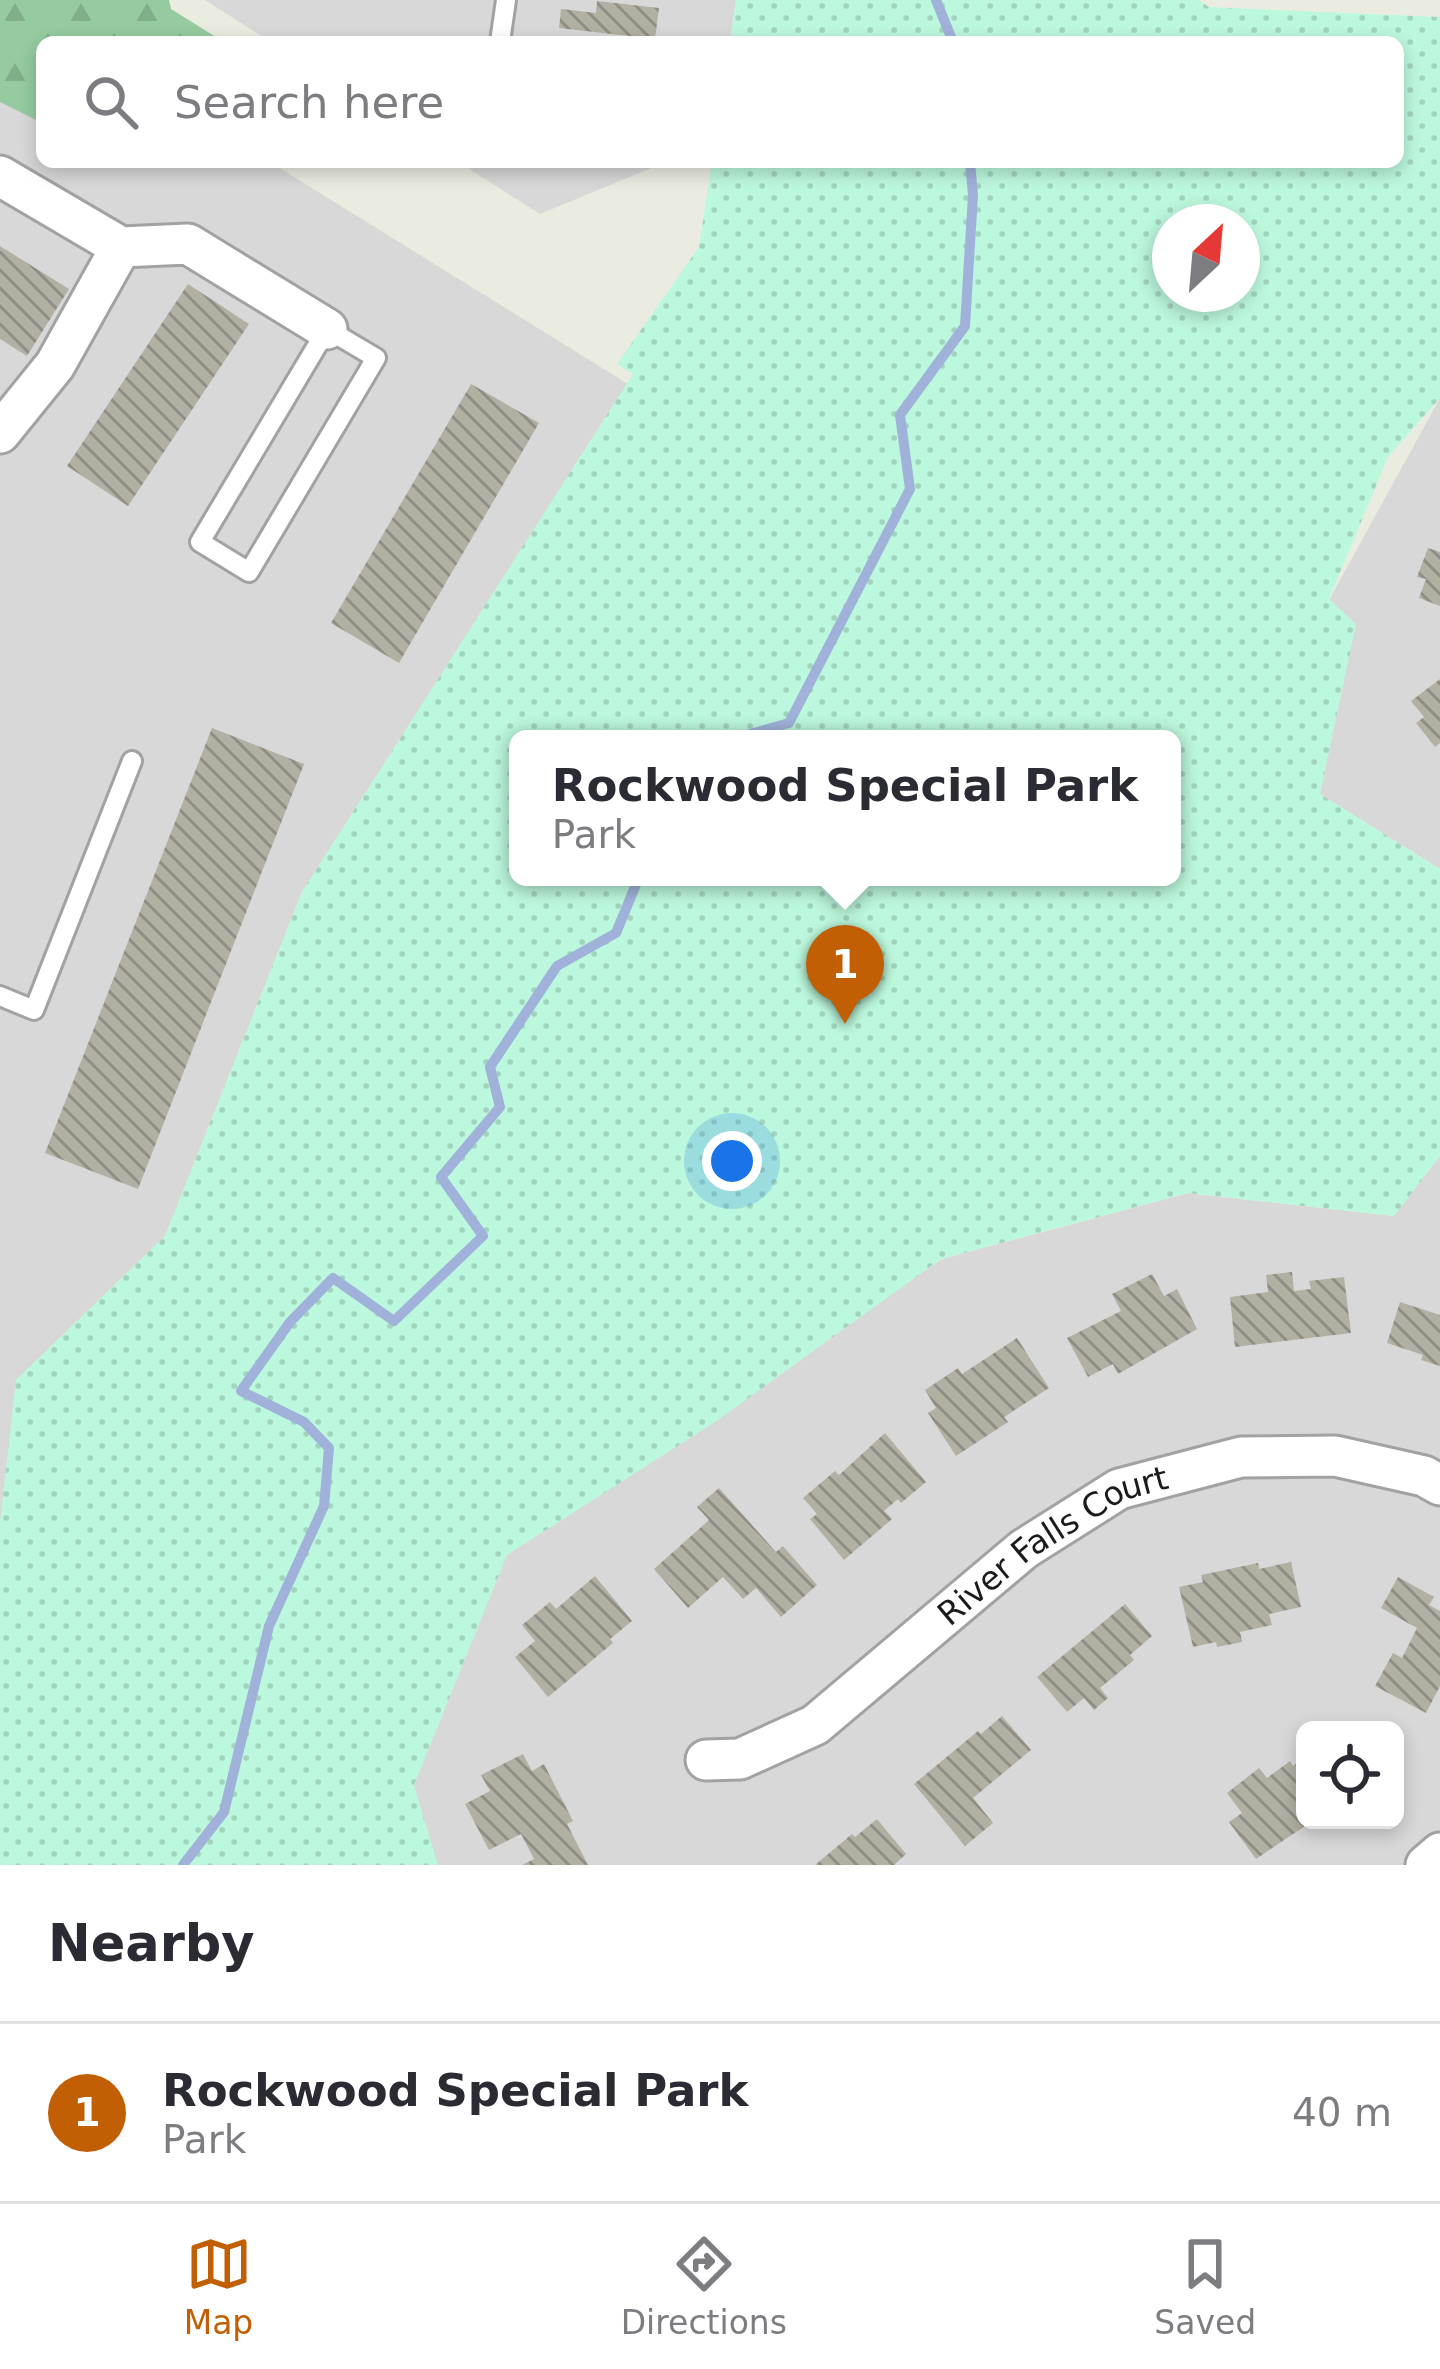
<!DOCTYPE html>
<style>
:root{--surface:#fff;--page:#f7f7f7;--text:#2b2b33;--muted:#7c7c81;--line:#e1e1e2;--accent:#c25f04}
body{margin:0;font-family:"DejaVu Sans",sans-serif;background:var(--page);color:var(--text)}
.controls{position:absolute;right:36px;bottom:36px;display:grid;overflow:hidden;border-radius:18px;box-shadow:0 6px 18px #0003}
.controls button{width:108px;height:108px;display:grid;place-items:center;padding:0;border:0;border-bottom:3px solid var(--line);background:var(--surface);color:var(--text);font:60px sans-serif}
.compass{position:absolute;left:1152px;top:204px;width:108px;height:108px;border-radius:50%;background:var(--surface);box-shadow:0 6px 18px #0003;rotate:26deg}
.you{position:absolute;left:732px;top:1161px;width:42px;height:42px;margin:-30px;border:9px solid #fff;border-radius:50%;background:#1a73e8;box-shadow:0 0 0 18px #1a73e833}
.badge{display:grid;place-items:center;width:78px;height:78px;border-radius:50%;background:var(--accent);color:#fff;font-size:39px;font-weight:700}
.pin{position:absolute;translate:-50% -99px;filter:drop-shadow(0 3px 6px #0008)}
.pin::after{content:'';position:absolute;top:63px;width:42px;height:36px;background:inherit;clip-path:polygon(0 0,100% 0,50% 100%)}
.popup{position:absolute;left:509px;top:730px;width:672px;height:156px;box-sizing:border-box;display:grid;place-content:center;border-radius:18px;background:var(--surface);filter:drop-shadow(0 3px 9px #0005);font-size:39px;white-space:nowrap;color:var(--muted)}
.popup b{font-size:45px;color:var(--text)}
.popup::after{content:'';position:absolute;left:50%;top:100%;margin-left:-24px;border:24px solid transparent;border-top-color:var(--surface)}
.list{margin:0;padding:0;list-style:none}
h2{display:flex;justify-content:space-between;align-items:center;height:156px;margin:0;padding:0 48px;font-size:51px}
h2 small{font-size:39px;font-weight:400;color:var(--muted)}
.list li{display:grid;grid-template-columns:78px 1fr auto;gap:36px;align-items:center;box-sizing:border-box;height:180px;padding:0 48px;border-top:3px solid var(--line)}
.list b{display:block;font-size:45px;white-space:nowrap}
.list p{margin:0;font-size:39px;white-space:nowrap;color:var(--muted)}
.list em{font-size:39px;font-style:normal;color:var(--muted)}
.icon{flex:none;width:66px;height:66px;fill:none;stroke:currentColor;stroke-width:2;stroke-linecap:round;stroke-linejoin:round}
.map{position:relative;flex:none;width:1440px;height:1865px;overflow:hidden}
.search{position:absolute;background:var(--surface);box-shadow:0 6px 18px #0003;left:36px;right:36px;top:36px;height:132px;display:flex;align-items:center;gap:30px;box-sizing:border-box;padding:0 42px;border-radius:18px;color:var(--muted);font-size:45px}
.sheet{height:336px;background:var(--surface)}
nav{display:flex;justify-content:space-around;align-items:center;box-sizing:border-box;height:168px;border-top:3px solid var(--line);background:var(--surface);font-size:33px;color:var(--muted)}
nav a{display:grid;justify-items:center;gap:6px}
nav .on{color:var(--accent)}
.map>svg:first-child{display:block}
.residential{fill:#d9d8d8;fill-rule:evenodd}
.forest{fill:url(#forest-firs)}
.park{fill:url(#park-dots);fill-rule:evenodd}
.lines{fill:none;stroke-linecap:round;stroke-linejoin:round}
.stream{stroke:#a1b2da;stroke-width:10}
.building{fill:url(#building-back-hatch)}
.service-casing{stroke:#a2a2a2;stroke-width:24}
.minor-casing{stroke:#a2a2a2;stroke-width:45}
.service{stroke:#fff;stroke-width:18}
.minor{stroke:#fff;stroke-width:39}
.labels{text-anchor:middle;stroke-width:12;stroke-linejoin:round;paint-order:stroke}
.street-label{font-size:33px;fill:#1b1b1b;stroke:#fff}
</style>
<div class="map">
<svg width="1440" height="1865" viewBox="0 0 1440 1865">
<defs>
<pattern id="forest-firs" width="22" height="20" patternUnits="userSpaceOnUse" patternTransform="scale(3)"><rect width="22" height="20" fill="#95cb9f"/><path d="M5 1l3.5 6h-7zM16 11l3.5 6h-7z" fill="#80ae88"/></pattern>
<pattern id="park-dots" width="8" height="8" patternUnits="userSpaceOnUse" patternTransform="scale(3)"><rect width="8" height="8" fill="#bcf8dd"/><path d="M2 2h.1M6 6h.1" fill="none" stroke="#a1d4bd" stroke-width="1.8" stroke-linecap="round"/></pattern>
<pattern id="building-back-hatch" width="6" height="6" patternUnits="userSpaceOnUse" patternTransform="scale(3)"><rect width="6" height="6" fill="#b2b0a3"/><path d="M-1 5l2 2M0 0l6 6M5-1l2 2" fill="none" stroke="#908e84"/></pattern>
</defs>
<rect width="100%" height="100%" fill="#ebece0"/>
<g class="residential">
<path d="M0,0H9L42,42V162H270L628,384L302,892L165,1236L0,1523Z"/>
<path d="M205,0H736L730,42H271Z"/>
<path d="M458,162H666L540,214Z"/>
<path d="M1440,398V869L1320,794L1329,600Z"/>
<path d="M1440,1156V1865H437L413,1785L507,1554L942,1259L1188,1193L1393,1216ZM1305,1730H1395V1820H1305Z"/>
</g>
<path class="forest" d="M0,0H169L171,9L224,42H42V123L0,102Z"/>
<path class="park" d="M736,0H1199L1209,7L1440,17V398L1388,457L1329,599L1356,624L1320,794L1440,869V1156L1394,1216L1188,1193L941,1259L715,1422L507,1555L414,1785L438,1865H0V1523L16,1380L165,1236L302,892L633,374L617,364L699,247L712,162H1398V42H730ZM1170,222H1242V294H1170ZM518,739H1172V877H518Z"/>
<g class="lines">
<g class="stream">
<path d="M936,0L953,42"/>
<path d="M733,739L789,723L910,489L900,415L965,326L973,195L970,162"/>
<path d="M183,1865L224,1812L269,1626L324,1506L329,1448L304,1422L241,1391L290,1322L333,1278L394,1321L483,1236L441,1177L500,1107L490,1067L557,966L616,933L639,877"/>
</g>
</g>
<g class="building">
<path d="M597,1L659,8L655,39L559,28L561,9L596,13Z"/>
<path d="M0,246L69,289L27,356L0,339Z"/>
<path d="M188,284L249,324L128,506L67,466Z"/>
<path d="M471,384L539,423L399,663L331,623Z"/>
<path d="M1428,548L1440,552V606L1419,598L1426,579L1417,577Z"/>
<path d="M1440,679V743L1435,747L1416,723L1424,717L1411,701Z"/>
<path d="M212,728L304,764L138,1189L45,1153Z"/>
<path d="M1292,1272L1294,1291L1311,1289L1309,1281L1344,1277L1351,1333L1235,1347L1230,1297L1268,1292L1266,1275Z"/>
<path d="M1152,1274L1164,1296L1177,1289L1197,1329L1118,1374L1113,1364L1088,1377L1067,1338L1121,1311L1112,1294Z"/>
<path d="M1400,1302L1440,1315V1366L1421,1360L1423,1355L1387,1343Z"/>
<path d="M1017,1338L1049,1388L1004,1417L1008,1422L956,1456L928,1413L936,1408L925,1390L958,1368L962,1374Z"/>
<path d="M885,1433L926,1482L901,1503L898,1499L884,1511L892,1519L844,1560L810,1519L817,1514L803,1498L835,1471L839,1475Z"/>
<path d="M719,1488L776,1552L783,1546L817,1585L781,1617L756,1588L743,1599L723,1577L688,1608L654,1569L709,1520L697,1507Z"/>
<path d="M1291,1562L1301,1607L1269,1614L1272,1625L1240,1632L1242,1642L1217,1647L1216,1642L1193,1647L1179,1587L1203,1582L1201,1575L1258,1563L1259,1569Z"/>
<path d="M595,1576L632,1621L610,1639L613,1643L548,1697L515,1657L535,1641L522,1625L550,1602L556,1609Z"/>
<path d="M1398,1577L1434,1597L1429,1605L1440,1611V1686L1426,1713L1375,1686L1393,1653L1402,1658L1417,1628L1381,1608Z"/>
<path d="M1125,1604L1152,1636L1130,1655L1134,1660L1100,1688L1108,1698L1094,1710L1084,1698L1067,1712L1037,1677Z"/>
<path d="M1002,1716L1031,1750L973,1798L993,1823L965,1846L914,1784L978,1731L981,1734Z"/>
<path d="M523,1754L532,1771L544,1764L573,1821L567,1824L588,1865H522L534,1859L521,1834L489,1850L465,1804L490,1791L481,1775Z"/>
<path d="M1305,1758V1820H1314L1256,1859L1229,1822L1242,1813L1227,1793L1259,1768L1267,1778L1290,1761L1293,1766Z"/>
<path d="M877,1819L906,1854L894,1865H815L852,1834L855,1837Z"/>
</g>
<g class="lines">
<defs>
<g id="service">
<path d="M500,42L506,0"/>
<path d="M327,329L376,358L249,572L200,542Z"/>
<path d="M0,996L34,1010L132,761"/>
</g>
<g id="minor">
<path d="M0,176L121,247"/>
<path d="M121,247L188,244L327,329"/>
<path d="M0,433L55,365L121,247"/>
<path id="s1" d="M706,1760L740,1759L815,1725L1024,1549L1119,1489L1241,1457L1335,1456L1424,1476L1440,1485"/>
<path d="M1426,1865L1440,1853"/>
</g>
</defs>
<use href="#service" class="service-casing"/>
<use href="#minor" class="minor-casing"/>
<use href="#service" class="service"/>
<use href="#minor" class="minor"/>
</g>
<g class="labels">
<g class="street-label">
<text dy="12" stroke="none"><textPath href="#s1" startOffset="417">River Falls Court</textPath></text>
</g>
</g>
</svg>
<div class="controls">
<button><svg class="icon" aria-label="locate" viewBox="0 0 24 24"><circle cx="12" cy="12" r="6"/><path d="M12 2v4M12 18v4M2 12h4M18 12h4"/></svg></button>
</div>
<svg class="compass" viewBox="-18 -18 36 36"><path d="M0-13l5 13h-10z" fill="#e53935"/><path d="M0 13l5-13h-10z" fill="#7c7c81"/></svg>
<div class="you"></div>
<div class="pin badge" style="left:845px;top:1024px">1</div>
<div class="popup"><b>Rockwood Special Park</b>Park</div>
<div class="search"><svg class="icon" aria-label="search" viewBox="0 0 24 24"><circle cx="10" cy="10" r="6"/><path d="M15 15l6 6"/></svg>Search here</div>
</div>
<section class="sheet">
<h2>Nearby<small></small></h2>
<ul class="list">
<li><span class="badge">1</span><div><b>Rockwood Special Park</b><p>Park</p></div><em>40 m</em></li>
</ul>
</section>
<nav>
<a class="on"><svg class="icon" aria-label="map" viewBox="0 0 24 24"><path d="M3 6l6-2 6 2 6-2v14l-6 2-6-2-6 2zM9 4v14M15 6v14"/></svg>Map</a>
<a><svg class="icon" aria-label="directions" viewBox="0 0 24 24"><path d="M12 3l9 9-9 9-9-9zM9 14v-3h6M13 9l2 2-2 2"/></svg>Directions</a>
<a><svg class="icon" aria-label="saved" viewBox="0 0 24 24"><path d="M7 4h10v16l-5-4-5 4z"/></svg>Saved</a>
</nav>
